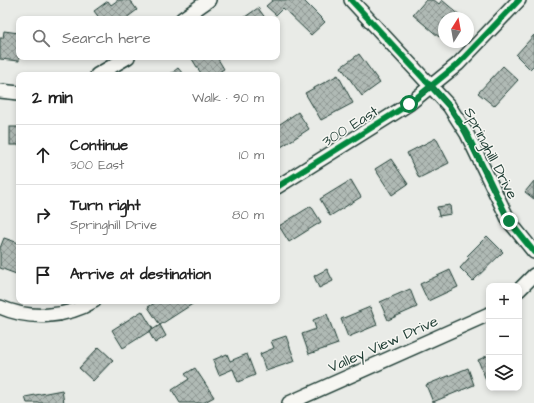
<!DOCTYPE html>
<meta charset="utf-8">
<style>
:root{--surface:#fff;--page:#f2f2f2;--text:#222;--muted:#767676;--line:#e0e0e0}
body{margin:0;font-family:"Architects Daughter",sans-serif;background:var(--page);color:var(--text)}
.controls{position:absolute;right:12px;bottom:12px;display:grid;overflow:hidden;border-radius:8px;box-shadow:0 2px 6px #0003}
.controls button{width:36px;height:36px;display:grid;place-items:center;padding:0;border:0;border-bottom:1px solid var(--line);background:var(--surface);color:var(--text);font:20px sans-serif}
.compass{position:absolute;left:438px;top:12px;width:36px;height:36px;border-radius:50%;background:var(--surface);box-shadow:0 2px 6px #0003;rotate:11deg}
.stop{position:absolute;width:12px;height:12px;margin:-9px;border:3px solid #0b8043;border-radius:50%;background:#fff}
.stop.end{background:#0b8043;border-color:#fff;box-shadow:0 1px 4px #0008}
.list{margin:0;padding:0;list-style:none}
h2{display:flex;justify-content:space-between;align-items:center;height:52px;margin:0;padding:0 16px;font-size:17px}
h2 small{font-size:13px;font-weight:400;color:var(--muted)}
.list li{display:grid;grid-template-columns:26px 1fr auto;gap:12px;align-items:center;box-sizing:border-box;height:60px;padding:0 16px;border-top:1px solid var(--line)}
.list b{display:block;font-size:15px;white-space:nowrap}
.list p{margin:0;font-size:13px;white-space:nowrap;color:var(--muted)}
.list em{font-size:13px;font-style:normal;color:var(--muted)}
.icon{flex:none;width:22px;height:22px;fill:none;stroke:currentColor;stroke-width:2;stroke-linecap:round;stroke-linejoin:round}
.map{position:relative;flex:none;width:534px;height:403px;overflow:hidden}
.search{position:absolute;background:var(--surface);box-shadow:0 2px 6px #0003;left:16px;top:16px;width:264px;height:44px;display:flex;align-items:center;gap:10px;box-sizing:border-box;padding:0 14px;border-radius:8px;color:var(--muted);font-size:15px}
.panel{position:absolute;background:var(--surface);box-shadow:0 2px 6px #0003;left:16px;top:72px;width:264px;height:232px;border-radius:8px}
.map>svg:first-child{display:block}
.building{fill:url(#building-cross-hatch);stroke:#1f3d34}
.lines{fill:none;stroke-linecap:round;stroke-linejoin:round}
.minor-casing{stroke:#1f3d34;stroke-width:16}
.minor{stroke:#f6f6f2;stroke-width:13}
.cycleway-casing{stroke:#f6f6f2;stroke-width:8}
.cycleway{stroke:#00873e;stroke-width:6}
.route{stroke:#0b8043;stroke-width:5}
.labels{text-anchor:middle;stroke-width:3;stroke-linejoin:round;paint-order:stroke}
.street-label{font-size:15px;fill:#1f3d34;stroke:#f6f6f2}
</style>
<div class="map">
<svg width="534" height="403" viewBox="0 0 534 403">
<defs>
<pattern id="building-cross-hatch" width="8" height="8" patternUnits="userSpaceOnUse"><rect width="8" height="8" fill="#b0bab5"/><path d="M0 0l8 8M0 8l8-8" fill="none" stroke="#8f9894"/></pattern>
</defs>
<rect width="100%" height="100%" fill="#e9ebe7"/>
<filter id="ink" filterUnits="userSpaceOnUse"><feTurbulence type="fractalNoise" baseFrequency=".025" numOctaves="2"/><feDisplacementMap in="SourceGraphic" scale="8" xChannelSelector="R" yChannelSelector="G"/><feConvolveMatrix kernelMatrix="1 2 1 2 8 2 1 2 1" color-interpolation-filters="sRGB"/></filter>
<g filter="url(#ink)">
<g class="building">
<path d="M118,0H130L137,10L125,19H100L94,11L108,1L111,5Z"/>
<path d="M273,0H303L325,22L311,35L283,8L276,15L266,6Z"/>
<path d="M426,0H434L439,4L442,0L462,17L444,18V31L439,37L413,15Z"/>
<path d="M258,8L266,19H242Z"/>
<path d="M4,31L19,33V61L0,59V38H3Z"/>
<path d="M534,35V65L530,69L516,55Z"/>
<path d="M359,54L380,83L362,96L341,67Z"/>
<path d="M195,57H221L218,59L224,69L214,75H202L192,59Z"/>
<path d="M503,66L518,80L494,106L478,93Z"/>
<path d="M178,68L184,75H169Z"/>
<path d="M338,75L353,103L321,120L305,93Z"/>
<path d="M298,112L309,129L278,149L277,126Z"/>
<rect x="10" y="127" width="9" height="18"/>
<path d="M436,138L449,163L419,178L407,153Z"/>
<path d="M391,159L408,184L392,195L375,169Z"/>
<path d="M351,180L361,197L330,216L320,199Z"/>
<path d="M534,181V199L525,192Z"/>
<path d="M450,205L451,214L439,216L437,207Z"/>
<path d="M311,206L321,222L289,242L279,226Z"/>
<path d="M487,236L503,252L473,281L460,268L469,258L467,256Z"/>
<path d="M4,238L19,243V275L0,268V248Z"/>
<path d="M327,269L333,281L319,288L314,276Z"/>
<path d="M450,270L458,287L428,301L420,284Z"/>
<path d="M410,289L417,307L388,320L380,302Z"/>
<path d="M158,301H192L194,303L160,325L148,307Z"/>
<path d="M370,307L377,325L348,337L341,319Z"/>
<path d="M142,311L153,329L123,348L112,330Z"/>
<path d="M327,314L338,344L309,354L302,334L316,329L313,320Z"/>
<path d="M160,325L166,336L155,343L149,332Z"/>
<path d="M286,336L295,361L266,371L260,354L274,348L271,341Z"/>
<path d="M99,347L113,360L93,381L79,368Z"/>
<path d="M227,354L230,361L247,354L255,375L238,382L233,369L219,375L213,360Z"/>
<path d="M489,355V381L487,382L478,360Z"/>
<path d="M195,368L214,397L203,403H180L172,390L189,379L185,374Z"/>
<path d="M468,368L474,385L433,402L426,385Z"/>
<path d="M62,390L64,403H27L25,397Z"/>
</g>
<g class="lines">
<defs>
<g id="minor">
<path d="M351,0L449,106L467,134L509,221L534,252"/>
<path d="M182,19L209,0"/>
<path d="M97,75L128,57"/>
<path d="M0,91L19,93"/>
<path d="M277,187L409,104L458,64L519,0"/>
<path d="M519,290L534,275"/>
<path d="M0,307C30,320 66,318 94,301"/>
<path d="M289,403L489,314"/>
</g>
</defs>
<use href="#minor" class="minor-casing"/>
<use href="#minor" class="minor"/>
<defs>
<g id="cycleway">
<path d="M351,0L449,106L467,134L509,221L534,252"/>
<path d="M277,187L409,104L458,64L519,0"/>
</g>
</defs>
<use href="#cycleway" class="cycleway-casing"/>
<use href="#cycleway" class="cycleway"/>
</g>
</g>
<g class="lines" filter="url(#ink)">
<path class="route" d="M409,104L432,86L449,106L461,124L509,221"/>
</g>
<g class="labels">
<g class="street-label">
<text transform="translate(350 126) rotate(-32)" y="5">300 East</text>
<text transform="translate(491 153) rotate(63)" y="5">Springhill Drive</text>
<text transform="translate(383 344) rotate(-24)" y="5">Valley View Drive</text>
</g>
</g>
</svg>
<div class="controls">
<button>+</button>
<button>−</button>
<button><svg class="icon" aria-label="layers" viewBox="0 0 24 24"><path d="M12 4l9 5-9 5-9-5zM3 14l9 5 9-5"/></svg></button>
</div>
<svg class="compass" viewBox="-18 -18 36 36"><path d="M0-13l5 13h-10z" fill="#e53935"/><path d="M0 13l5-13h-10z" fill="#767676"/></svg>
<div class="stop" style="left:409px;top:104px"></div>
<div class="stop end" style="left:509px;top:221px"></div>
<div class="search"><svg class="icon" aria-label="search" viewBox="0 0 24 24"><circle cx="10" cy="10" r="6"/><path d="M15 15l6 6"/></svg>Search here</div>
<section class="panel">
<h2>2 min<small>Walk · 90 m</small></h2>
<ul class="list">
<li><svg class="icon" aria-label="ahead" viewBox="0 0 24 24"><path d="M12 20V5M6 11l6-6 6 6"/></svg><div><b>Continue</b><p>300 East</p></div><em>10 m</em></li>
<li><svg class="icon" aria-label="right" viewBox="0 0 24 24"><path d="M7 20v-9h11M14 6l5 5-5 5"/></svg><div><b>Turn right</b><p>Springhill Drive</p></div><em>80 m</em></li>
<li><svg class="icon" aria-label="arrive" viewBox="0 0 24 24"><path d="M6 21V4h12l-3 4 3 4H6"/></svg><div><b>Arrive at destination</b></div></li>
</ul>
</section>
</div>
